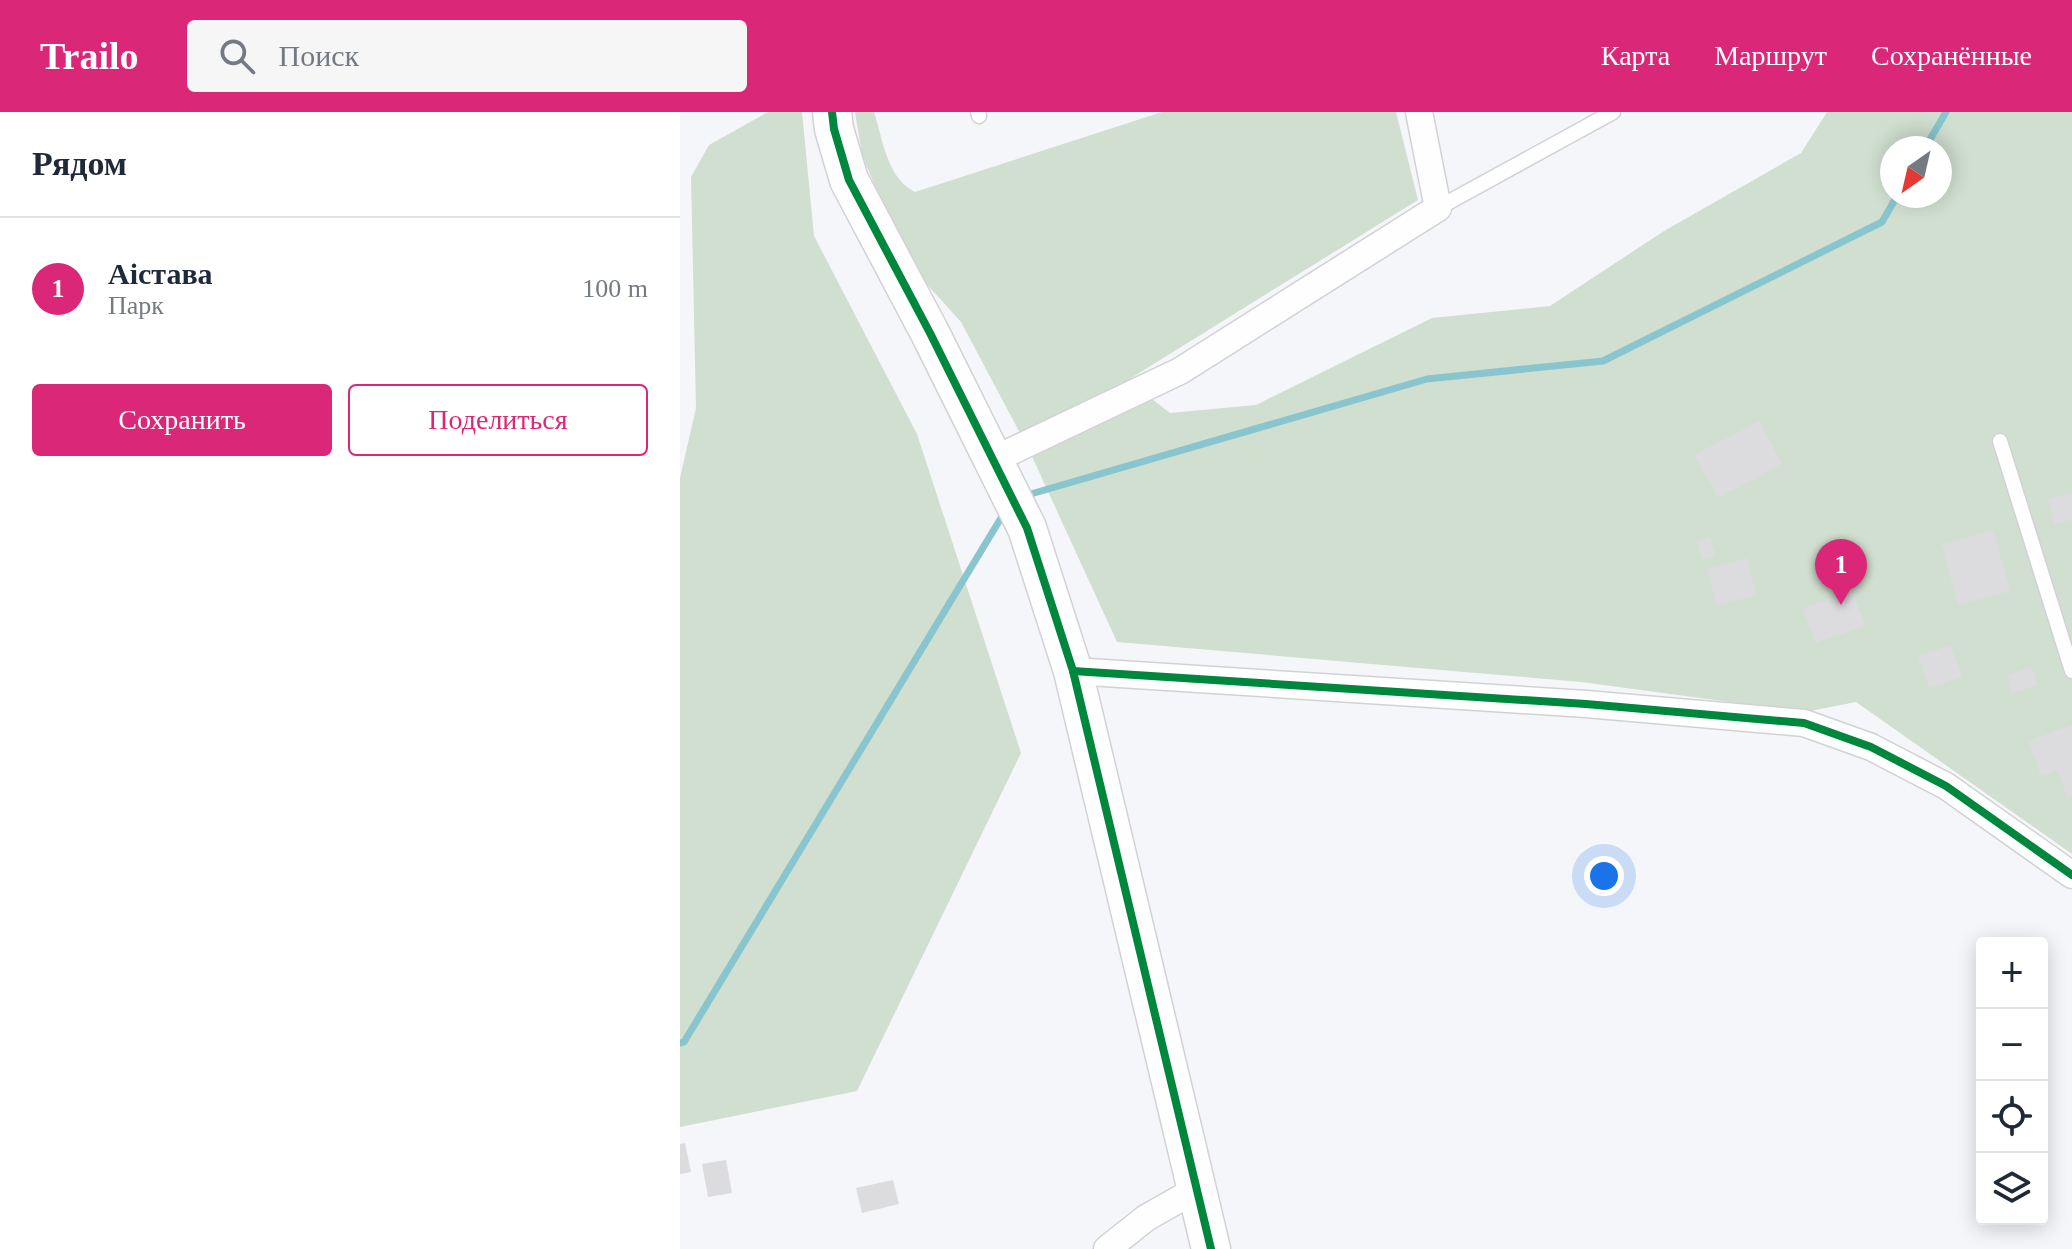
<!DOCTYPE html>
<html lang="ru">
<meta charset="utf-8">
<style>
:root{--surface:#fff;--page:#f6f6f7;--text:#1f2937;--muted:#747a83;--line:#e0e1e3;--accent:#db2777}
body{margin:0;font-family:"Times New Roman",serif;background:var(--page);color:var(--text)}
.controls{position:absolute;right:24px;bottom:24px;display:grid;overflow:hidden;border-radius:8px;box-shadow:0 4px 20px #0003}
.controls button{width:72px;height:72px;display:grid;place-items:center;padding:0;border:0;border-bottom:2px solid var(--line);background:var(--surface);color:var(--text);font:40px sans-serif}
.compass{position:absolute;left:1200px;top:24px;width:72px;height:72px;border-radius:50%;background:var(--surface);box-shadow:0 4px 20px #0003;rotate:214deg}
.you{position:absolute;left:924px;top:764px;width:28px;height:28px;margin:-20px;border:6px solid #fff;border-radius:50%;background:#1a73e8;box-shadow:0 0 0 12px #1a73e833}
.badge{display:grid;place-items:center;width:52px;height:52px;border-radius:50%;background:var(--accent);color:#fff;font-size:26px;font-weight:700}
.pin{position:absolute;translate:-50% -66px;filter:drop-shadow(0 2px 4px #0008)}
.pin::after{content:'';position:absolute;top:42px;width:28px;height:24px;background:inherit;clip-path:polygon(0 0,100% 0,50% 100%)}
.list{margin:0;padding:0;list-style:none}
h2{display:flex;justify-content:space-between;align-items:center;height:104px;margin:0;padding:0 32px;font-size:34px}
h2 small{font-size:26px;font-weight:400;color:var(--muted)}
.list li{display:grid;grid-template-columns:52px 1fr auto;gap:24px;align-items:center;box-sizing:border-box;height:144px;padding:0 32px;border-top:2px solid var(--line)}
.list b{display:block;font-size:30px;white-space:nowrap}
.list p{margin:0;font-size:26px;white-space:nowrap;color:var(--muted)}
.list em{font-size:26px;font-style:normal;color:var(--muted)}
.actions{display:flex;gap:16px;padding:24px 32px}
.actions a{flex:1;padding:18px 0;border:2px solid var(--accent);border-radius:8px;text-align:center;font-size:28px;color:var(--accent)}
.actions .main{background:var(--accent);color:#fff}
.icon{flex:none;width:44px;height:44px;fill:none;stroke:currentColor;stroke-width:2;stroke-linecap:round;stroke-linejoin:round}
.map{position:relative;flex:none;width:1392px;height:1137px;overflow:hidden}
header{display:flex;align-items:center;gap:48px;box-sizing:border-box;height:112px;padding:0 40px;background:var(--accent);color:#fff}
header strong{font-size:38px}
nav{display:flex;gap:44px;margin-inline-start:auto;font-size:28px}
.search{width:560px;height:72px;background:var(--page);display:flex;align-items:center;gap:20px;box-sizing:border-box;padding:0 28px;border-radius:8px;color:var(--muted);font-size:30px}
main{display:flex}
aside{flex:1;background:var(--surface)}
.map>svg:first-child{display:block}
.green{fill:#d0dfcf;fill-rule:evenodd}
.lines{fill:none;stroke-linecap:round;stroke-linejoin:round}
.stream{stroke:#89c5cf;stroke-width:7}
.building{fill:#dcdcde}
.lane-casing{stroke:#d1d2d5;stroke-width:17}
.street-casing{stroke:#d1d2d5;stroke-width:29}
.secondary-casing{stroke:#d1d2d5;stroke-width:41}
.lane{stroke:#fefefe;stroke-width:14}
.street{stroke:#fefefe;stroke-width:26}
.secondary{stroke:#fefefe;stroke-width:38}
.cycleway-casing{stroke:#fff;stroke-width:13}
.cycleway{stroke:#00873e;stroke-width:8}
</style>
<header>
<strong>Trailo</strong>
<div class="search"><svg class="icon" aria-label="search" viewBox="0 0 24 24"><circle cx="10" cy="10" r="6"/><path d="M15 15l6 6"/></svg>Поиск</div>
<nav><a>Карта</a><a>Маршрут</a><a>Сохранённые</a></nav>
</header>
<main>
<aside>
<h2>Рядом<small></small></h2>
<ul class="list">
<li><span class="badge">1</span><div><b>Аістава</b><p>Парк</p></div><em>100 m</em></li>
</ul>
<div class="actions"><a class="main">Сохранить</a><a>Поделиться</a></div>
</aside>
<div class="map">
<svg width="1392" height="1137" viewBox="0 0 1392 1137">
<rect width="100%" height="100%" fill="#f5f6f9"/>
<g class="green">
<path d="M88,0H122L134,124L237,322L341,641L177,979L0,1015V366L16,296L11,65L29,33Z"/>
<path d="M175,0H194C203,28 207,66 235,80L482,0H716L738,88L448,268L490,301L576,293L752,206L870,194L984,119L1121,41L1147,0H1392V742L1176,590L1125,600L901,570L437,530L349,338L281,210L234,158L207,102L182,43ZM1212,36H1260V84H1212Z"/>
</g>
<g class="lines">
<g class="stream">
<path d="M1245,36L1266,0"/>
<path d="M344,384L747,267L923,249L1202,110L1217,84"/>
<path d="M0,931L4,930L324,401"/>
</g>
</g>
<g class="building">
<path d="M1079,309L1102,352L1038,386L1014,343Z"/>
<path d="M1392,381V408L1374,412L1368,387Z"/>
<path d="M1313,418L1330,479L1278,493L1262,432Z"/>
<path d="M1030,425L1035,444L1022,448L1016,429Z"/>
<path d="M1067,446L1076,483L1037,494L1027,457Z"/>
<path d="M1173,479L1185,514L1135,531L1123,496Z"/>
<path d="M1271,533L1282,565L1249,576L1238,544Z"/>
<path d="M1352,555L1357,573L1332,581L1327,563Z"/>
<path d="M1392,613V684L1388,686L1377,658L1361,664L1348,629Z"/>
<path d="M5,1031L11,1060L0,1062V1032Z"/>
<path d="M46,1048L52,1081L28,1085L22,1052Z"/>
<path d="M213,1068L219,1092L182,1101L176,1076Z"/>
</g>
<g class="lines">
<defs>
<g id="lane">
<path d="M298,0L299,4"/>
<path d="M758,96L933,0"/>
<path d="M1320,329L1392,559"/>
</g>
<g id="street">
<path d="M313,348L500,259L758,96L739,0"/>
<path d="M393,559L906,592L1124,611L1191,635L1266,674L1392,763"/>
<path d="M427,1137L466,1106L517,1077"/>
</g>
<path id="secondary" d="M152,0L154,17L169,68L250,221L347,416L393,559L531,1137"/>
</defs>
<use href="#lane" class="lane-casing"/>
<use href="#street" class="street-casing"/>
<use href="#secondary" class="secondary-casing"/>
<use href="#lane" class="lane"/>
<use href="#street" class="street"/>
<use href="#secondary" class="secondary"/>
<defs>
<g id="cycleway">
<path d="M152,0L154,17L169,68L250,221L347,416L393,559L531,1137"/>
<path d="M393,559L906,592L1124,611L1191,635L1266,674L1392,763"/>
</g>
</defs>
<use href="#cycleway" class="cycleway-casing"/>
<use href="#cycleway" class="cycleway"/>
</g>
</svg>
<div class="controls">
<button>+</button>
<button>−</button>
<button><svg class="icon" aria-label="locate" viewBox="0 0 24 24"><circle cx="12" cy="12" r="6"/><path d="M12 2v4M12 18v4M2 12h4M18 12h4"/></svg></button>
<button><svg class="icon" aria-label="layers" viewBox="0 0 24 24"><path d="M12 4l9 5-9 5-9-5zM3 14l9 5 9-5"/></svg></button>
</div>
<svg class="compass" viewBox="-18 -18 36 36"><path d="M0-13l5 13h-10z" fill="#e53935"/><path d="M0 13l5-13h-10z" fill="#747a83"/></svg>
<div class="you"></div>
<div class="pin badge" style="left:1161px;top:493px">1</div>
</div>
</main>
